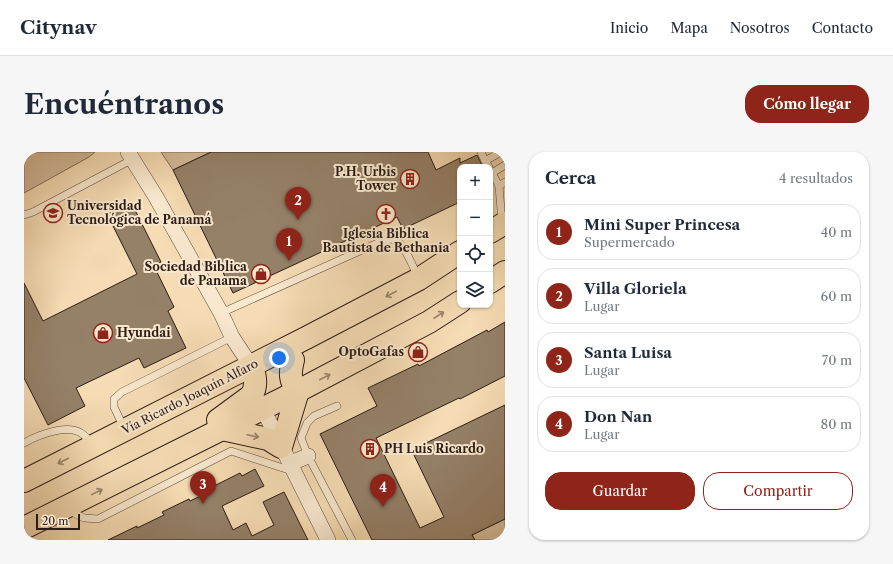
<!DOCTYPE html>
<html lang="es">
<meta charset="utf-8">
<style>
:root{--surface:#fff;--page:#f6f6f7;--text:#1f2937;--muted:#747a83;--line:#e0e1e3;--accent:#8f2418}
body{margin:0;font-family:"Libre Caslon Text",serif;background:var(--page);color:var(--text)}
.controls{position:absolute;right:12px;top:12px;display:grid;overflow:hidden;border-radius:8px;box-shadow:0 1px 3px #0004}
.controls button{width:36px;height:36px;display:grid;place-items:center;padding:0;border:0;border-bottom:1px solid var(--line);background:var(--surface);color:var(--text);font:20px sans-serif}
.scale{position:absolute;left:12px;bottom:10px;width:44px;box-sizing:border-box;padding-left:4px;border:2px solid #2c1c16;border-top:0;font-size:11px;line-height:14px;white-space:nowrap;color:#2c1c16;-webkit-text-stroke:3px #f9e8ce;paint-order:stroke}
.you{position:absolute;left:255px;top:206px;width:14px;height:14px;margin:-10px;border:3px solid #fff;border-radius:50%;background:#1a73e8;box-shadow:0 0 0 6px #1a73e833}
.badge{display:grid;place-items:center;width:26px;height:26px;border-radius:50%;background:var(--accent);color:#fff;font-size:13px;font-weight:700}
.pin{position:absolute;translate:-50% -33px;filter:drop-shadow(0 1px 2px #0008)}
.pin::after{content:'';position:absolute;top:21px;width:14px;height:12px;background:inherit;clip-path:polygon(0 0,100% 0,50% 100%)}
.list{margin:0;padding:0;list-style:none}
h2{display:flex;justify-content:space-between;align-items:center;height:52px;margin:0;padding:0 16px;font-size:17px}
h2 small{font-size:13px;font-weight:400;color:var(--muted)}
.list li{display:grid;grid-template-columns:26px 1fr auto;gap:12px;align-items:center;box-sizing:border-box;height:56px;margin:0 8px 8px;padding:0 8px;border:1px solid var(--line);border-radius:16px}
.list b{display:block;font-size:15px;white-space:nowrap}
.list p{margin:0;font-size:13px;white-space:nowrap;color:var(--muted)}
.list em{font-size:13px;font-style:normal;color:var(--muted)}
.actions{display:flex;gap:8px;padding:12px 16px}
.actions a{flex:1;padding:9px 0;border:1px solid var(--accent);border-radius:16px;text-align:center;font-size:14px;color:var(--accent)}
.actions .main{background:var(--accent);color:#fff}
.icon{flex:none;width:22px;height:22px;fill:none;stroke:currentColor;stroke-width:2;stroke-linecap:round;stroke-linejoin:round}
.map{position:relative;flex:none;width:481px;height:388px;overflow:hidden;border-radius:16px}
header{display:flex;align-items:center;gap:24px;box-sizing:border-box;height:56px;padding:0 20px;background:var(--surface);border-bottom:1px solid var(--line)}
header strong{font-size:19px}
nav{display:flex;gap:22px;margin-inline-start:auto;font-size:14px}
.intro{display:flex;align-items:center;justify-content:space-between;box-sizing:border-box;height:96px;padding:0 24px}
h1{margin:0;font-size:28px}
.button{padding:10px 18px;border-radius:16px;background:var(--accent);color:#fff;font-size:14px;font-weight:700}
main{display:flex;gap:24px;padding:0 24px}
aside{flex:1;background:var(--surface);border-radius:16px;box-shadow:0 1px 3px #0004}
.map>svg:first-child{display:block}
.green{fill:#d4bb99;stroke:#806c58}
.building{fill:#958068;stroke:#2c1c16}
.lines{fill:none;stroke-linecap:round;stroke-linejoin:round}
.lane-casing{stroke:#5e4c3e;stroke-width:8}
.street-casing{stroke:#5e4c3e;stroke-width:16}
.primary-casing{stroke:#2c1c16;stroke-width:24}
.lane{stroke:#f9e8ce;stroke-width:7}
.street{stroke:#f9e8ce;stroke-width:15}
.primary{stroke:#f6dcb4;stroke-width:22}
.oneway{stroke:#9b866d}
.labels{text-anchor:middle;stroke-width:4;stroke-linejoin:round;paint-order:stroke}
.poi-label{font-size:12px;font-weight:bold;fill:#2c1c16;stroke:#f9e8ce;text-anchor:end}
.street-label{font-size:12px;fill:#2c1c16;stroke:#f9e8ce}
</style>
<header>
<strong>Citynav</strong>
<nav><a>Inicio</a><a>Mapa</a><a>Nosotros</a><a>Contacto</a></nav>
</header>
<div class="intro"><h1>Encuéntranos</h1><a class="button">Cómo llegar</a></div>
<main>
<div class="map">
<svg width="481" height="388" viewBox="0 0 481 388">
<rect width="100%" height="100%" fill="#f6dcb4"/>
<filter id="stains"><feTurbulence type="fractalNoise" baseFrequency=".005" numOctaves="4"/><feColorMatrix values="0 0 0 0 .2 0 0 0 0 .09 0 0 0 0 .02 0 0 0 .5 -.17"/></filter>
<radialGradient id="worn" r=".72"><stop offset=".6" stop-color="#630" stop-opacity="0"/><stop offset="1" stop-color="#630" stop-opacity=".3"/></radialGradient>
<g class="green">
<path d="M0,0H71L65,5L0,41Z"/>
<path d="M137,0H187L149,18Z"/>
<path d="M481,367V388H451L448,383Z"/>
</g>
<g class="building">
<path d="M187,0H404L412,18L436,6V11L453,3L459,15H436V50L379,77L373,65L209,141L149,18Z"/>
<path d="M107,50L137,110L130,114L150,155L144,159L162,196L120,216L115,206L52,236L61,254L24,273L0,226V131L19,169L113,122L83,62Z"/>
<path d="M481,170V224L436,247L435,246L352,286L396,376L420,365L389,301L403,293L402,291L481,253V367L448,383L451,388H348L296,282L353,254L344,236L394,212L395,214L463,178L464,180Z"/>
<path d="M231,317L240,334L198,354L209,378L222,371L228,384L250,373L239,350L260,340L284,388H84L113,374V376L140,363L138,360L165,347L166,349L191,337L190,334L216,321L218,324Z"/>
</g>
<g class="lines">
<defs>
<g id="lane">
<path d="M457,0L461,9"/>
<path d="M465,15L461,9L477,0"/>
<path d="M475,34L468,21L481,13"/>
<path d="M0,63L9,60L109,7"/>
<path d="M478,70L475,34L481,30"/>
<path d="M197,161L347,94C354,91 365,85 372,88C380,92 390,117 394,125"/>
<path d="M313,254L290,264L283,271L277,286L284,304L328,388"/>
<path d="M100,276L90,255V247L98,240L208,185"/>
<path d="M0,291C14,283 42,272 57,281C61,283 65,289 69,292"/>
<path d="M44,358L60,366L74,367L207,299L268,319"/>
</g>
<g id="street">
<path d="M104,0L132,45L197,161L208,185L227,214"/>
<path d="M239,257L304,388"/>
<path d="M267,311L284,304"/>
</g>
<g id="primary">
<path d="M466,80L481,71"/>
<path d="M466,130L481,120"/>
<path d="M194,268L228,243C233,233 232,224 227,214"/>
<path d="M198,277L244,287L257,295L274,239C265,229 266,220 269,208"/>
<path d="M0,329L282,186L395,127L436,100"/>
<path d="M0,376L274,239L405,170L436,150"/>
</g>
</defs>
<use href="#lane" class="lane-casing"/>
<use href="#street" class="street-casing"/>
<use href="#primary" class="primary-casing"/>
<use href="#lane" class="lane"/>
<use href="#street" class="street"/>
<use href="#primary" class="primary"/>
</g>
<defs><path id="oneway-shaft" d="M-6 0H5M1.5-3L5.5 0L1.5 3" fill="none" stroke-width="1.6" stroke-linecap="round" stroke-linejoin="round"/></defs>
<g class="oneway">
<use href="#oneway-shaft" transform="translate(367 142) rotate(152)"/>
<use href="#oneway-shaft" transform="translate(415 163) rotate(-33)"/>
<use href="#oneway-shaft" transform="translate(301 225) rotate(-28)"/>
<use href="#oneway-shaft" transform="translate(229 284) rotate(12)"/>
<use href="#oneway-shaft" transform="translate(39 309) rotate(153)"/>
<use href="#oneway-shaft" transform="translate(73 340) rotate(-26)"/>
</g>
<defs>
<symbol id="building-ring" viewBox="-11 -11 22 22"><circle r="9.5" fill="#f9e8ce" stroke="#8f2418" stroke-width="1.5"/><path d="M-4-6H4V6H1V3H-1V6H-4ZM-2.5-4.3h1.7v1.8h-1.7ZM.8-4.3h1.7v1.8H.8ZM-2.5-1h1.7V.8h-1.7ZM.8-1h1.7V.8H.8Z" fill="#8f2418"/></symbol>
<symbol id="university-ring" viewBox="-11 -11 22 22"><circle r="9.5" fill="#f9e8ce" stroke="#8f2418" stroke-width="1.5"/><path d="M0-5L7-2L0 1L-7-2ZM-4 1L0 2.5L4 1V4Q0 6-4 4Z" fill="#8f2418"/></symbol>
<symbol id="church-ring" viewBox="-11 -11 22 22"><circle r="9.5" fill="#f9e8ce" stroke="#8f2418" stroke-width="1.5"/><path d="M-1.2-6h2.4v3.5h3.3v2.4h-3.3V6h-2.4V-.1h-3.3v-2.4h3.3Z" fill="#8f2418"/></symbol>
<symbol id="shop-ring" viewBox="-11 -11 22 22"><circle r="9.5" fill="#f9e8ce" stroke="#8f2418" stroke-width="1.5"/><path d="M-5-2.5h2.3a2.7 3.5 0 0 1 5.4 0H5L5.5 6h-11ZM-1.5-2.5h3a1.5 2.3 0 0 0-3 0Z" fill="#8f2418"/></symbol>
</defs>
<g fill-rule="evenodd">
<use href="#building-ring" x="375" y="16" width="22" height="22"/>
<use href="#university-ring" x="18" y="50" width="22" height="22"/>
<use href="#church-ring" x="351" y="51" width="22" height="22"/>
<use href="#shop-ring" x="226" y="111" width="22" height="22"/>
<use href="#shop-ring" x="68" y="170" width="22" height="22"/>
<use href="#shop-ring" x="383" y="189" width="22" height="22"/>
<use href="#building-ring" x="335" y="286" width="22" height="22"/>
</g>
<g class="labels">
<g class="poi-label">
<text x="372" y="24">P.H. Urbis<tspan x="372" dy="14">Tower</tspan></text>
<text x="43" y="58" text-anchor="start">Universidad<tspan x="43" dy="14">Tecnológica de Panamá</tspan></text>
<text x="362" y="86" text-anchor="middle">Iglesia Biblica<tspan x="362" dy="14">Bautista de Bethania</tspan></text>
<text x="223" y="119">Sociedad Biblica<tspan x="223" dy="14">de Panama</tspan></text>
<text x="93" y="185" text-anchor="start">Hyundai</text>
<text x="380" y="204">OptoGafas</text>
<text x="360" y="301" text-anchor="start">PH Luis Ricardo</text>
</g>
<g class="street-label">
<text transform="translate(166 245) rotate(-27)" y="4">Vía Ricardo Joaquín Alfaro</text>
</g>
</g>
<rect width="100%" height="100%" filter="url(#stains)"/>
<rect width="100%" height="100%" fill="url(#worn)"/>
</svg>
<div class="controls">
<button>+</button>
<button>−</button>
<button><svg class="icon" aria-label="locate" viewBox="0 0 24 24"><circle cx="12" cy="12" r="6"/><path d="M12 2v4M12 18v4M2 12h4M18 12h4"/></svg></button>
<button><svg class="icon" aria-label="layers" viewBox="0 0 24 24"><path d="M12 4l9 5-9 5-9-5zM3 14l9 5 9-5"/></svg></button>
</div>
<div class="scale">20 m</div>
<div class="you"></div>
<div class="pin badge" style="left:265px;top:109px">1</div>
<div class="pin badge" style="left:274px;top:68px">2</div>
<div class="pin badge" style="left:179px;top:352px">3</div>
<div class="pin badge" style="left:359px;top:355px">4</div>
</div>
<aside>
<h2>Cerca<small>4 resultados</small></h2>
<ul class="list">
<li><span class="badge">1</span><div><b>Mini Super Princesa</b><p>Supermercado</p></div><em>40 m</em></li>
<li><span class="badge">2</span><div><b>Villa Gloriela</b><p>Lugar</p></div><em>60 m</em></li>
<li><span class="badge">3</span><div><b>Santa Luisa</b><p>Lugar</p></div><em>70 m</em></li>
<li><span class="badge">4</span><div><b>Don Nan</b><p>Lugar</p></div><em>80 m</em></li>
</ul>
<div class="actions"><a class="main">Guardar</a><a>Compartir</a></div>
</aside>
</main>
